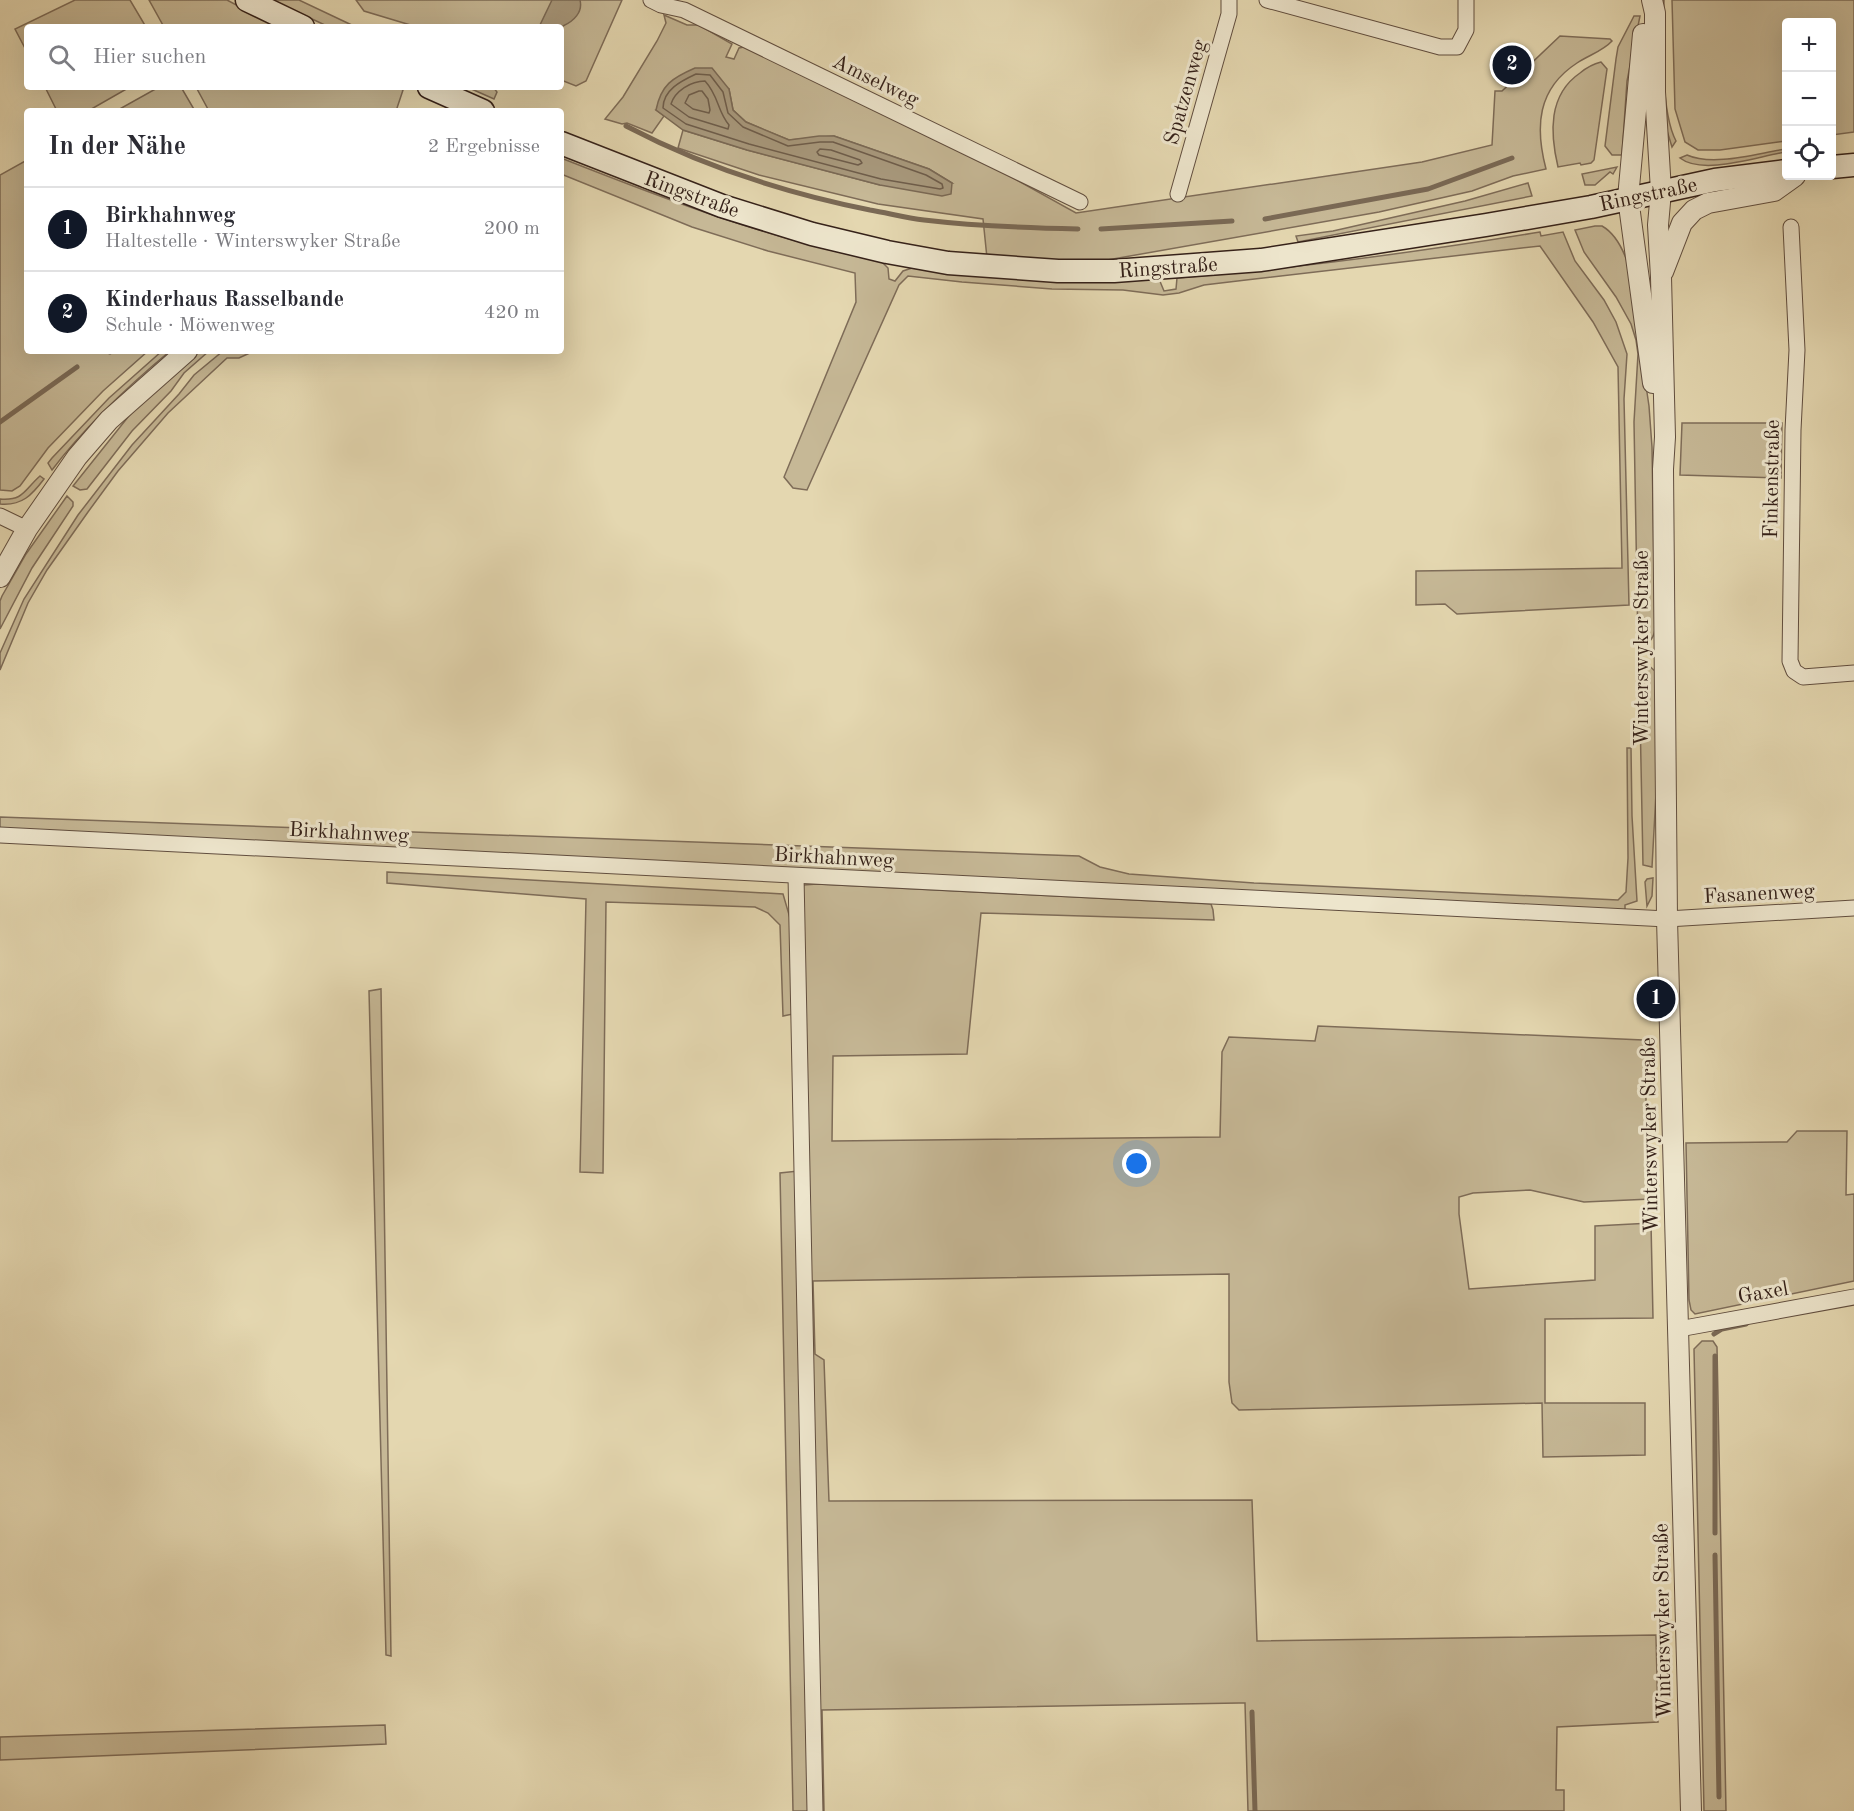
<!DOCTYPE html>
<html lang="de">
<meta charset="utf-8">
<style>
:root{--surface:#fff;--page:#f7f7f7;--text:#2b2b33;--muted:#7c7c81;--line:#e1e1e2;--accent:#111827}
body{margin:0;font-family:"Old Standard TT",serif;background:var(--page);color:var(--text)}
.controls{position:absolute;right:18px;top:18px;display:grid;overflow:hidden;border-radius:6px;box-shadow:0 6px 24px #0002}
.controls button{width:54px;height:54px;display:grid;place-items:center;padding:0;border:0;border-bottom:2px solid var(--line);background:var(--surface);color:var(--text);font:30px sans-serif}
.you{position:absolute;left:1137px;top:1164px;width:21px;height:21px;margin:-15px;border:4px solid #fff;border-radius:50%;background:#1a73e8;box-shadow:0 0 0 9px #1a73e833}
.badge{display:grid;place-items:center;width:39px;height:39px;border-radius:50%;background:var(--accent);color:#fff;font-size:20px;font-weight:700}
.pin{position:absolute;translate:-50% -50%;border:3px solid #fff;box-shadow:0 2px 6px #0006}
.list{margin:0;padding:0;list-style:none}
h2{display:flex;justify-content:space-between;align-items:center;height:78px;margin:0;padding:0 24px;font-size:26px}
h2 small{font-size:20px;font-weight:400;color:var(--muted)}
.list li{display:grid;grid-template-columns:39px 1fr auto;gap:18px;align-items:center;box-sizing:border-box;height:84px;padding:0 24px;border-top:2px solid var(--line)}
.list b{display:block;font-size:22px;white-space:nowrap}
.list p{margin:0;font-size:20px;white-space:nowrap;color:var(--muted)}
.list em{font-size:20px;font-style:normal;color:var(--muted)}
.icon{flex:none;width:33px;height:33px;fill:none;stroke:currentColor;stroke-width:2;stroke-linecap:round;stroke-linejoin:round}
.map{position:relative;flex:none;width:1854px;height:1811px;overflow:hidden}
.search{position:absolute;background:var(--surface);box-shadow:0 6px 24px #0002;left:24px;top:24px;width:540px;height:66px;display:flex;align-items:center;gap:15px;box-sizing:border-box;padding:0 21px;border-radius:6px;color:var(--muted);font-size:22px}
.panel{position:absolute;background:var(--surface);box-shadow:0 6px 24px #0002;left:24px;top:108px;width:540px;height:246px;border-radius:6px}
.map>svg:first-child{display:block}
.green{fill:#c6b896;stroke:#7e6c58;stroke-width:1.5}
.water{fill:#a8997d;stroke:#7a6955;stroke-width:1.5}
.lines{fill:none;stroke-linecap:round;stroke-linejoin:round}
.shore{stroke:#6e5d4b;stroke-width:1.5}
.stream{stroke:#7a6955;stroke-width:5}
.minor-casing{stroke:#614e3f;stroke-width:17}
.tertiary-casing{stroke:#614e3f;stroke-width:22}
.secondary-casing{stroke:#352119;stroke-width:25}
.minor{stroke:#ede5cc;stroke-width:15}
.tertiary{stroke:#ede5cc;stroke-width:20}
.secondary{stroke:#ede5cc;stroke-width:22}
.labels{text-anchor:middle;stroke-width:6;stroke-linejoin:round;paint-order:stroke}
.street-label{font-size:21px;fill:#352119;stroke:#ede5cc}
</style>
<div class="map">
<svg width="1854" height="1811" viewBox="0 0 1854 1811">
<rect width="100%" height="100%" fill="#e4d7b0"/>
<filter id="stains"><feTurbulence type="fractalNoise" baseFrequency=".00333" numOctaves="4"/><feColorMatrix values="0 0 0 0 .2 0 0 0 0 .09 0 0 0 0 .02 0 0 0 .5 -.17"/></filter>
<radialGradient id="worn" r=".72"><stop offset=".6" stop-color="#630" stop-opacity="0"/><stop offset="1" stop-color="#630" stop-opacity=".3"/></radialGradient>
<g class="green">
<path d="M75,0H130L146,27H27V52L15,29Z"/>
<path d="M149,0H227L278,27H164Z"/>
<path d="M272,0H299L356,27H329Z"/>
<path d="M356,0H622L586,81L576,86L561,80V27H417L364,11Z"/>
<path d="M1660,0H1664C1663,36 1660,111 1676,141L1672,147L1664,121Z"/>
<path d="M1672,0H1854V132L1832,135V22H1786V141L1720,150H1698L1685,142L1675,109Z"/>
<path d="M664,15L687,25H699L732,44L726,57L734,59L739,48L744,47L1006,174L1076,213L1422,162L1492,145L1495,91H1502L1560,36L1610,39L1612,41C1603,51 1589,55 1577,63C1537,89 1535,127 1546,169L1513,176L1472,191L1379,212L1096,262L987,258L983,219L878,204L759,175L678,148L683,130L747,150L880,185L952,183L929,169L834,136L789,140L746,122L733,110L729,89L656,110L664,116L652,133L627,123L622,124L605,119L623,97L657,41L666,23Z"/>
<path d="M1634,16H1640L1627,81L1622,155H1612L1605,146L1616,59L1618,47Z"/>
<path d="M1601,62L1607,69L1594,160L1591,163L1581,165L1580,163L1558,167C1550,133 1548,95 1580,73C1586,68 1593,64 1601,62Z"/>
<path d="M45,87H130L88,111H57Z"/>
<path d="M159,87H181L195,111H116Z"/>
<path d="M196,87H398L403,90L396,111H209Z"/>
<path d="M467,87H493L497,92L494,99Z"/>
<path d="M1786,149V152C1759,156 1703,176 1680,158L1687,155C1714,167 1758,153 1786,149Z"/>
<path d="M561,158C665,199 771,240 881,261L888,268L889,279L895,281L903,271L915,267L1122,281L1159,279L1164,291L1176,289L1177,278C1299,268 1419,252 1540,232L1541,236L1563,232L1575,261L1604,300L1616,322L1627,354L1624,399L1629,605L1457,614L1445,604L1416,605V571L1622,568L1618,367L1593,322L1540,246L1246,280L1204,285L1179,293L1163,295L1123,290L1052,289L962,282L908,276L899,285L807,490L793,488L784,477L856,302L855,273L768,251L692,227L561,174Z"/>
<path d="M27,160V351H102L110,354L116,351H148L103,391L48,448L20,486L12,491L0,490V175Z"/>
<path d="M1617,167L1613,174L1610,172L1595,185H1585L1582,174Z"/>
<path d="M1528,183L1532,196L1298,242L1296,236L1333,231L1465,201Z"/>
<path d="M1595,226H1602C1616,234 1623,249 1628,264L1649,406L1652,447L1655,630C1653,640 1648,644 1638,647L1634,422L1638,354L1636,340L1631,324L1616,297L1584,252L1575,230Z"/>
<path d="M162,351H170C127,387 86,425 52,470L48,463L52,458L109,398Z"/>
<path d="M200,351H209L184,373L171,391L132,431L87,489L80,490L73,486L132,412Z"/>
<path d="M223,351H254L239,358H227L168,413L118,471L88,512L47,570L28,603L0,670V653L24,599L78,515L132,445L179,394L194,375Z"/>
<path d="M1682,423H1782L1781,478L1680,475Z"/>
<path d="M40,476L44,479C32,495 22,506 0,504V499C24,501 24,490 40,476Z"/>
<path d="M67,496L73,502V506L32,568L0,629V601L2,596L26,554Z"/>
<path d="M1639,663H1646L1656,672L1657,775L1652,867L1643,865Z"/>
<path d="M1627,748H1631L1632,816L1637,901L1625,905V913L0,828V817L1079,856L1100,867L1129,874L1254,883L1618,900L1626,892L1628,858Z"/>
<path d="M387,872L783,894L790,918L793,1014L783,1016L780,925L768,913L755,907L606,902L603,1173L580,1172L586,899L387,883Z"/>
<path d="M1653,878L1652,896L1647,906L1645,882L1647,879Z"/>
<path d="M817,884L1211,904L1213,910L1214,920L981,913L967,1054L833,1056L832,1141L1220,1137L1222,1052L1229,1037L1315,1041L1318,1026L1643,1040L1651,1199L1584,1202L1530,1190L1473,1193L1459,1197V1214L1469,1289L1595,1280V1226L1651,1223L1653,1318L1545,1319V1403H1645V1455L1543,1457L1542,1403L1239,1410L1232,1403L1229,1382V1274L813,1281L815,1354L824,1360L829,1501L1252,1500L1257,1641L1656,1635L1658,1722L1557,1727L1556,1790H1564V1811H1248L1245,1703H1239L822,1710L824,1811H819L801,892L804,885Z"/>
<path d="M381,989L391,1656L386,1655L369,991Z"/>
<path d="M1797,1131H1847L1846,1195L1854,1194V1281L1695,1314L1691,1310L1689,1300L1686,1143L1787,1142Z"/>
<path d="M798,1171L810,1811H793L780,1173Z"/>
<path d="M1702,1341H1713L1717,1347L1726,1811H1704L1694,1349Z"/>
<path d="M385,1725L386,1744L0,1760V1737Z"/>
</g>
<g class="water">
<path d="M552,0H580C583,12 574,21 563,26C558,29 546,27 539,27Z"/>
<path d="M695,68H712L729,89L733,110L746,122L789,140L819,136H834L929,169L952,183L951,194L942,196L880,185L747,150L683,130L656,110C661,85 672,78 695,68Z"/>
</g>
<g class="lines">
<g class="shore">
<path d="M696,74L710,75L723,92L728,113L743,127L788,146L820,142H833L926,175L942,184L943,188L940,189L881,179L749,144L686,124L663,108C663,90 681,81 696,74Z"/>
<path d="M705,81C719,96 717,111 729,125L728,129L689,117L671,104C675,91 691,81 705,81Z"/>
<path d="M699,91H702L708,99L710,110L709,113L693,109L685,103L689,95Z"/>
<path d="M820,149L831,150L860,160L862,163L858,165L819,155L817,152Z"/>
</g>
<g class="stream">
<path d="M626,126C702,166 785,193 870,210C888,213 906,218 924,220C975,226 1027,228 1078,229"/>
<path d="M1265,219L1428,189L1512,158"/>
<path d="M1101,229L1232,221"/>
<path d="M0,422L77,367"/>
<path d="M1714,1334L1722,1329L1746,1324"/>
<path d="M1715,1356V1533"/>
<path d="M1715,1555L1719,1797"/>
<path d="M1252,1712L1255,1811"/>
</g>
<defs>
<g id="minor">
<path d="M651,0L661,5L684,10L1080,202"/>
<path d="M1267,0L1440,47H1457L1466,30V0"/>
<path d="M1178,194L1229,14V0"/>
<path d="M1791,227L1797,350L1793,430L1790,661L1794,671L1803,677L1854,673"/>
<path d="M0,516L27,529"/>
<path d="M0,835L1667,919L1854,908"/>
<path d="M796,876L815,1811"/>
<path d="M1679,1329L1854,1297"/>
</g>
<g id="tertiary">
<path d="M1652,0L1655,13V92L1661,191L1658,225L1661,277L1665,437L1663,469L1667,919L1691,1811"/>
<path d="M1643,34L1628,198L1653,383"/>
<path d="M1663,272L1682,223L1694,210L1708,203L1774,191L1795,176"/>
<path d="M0,577L27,529L77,457L109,420L187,351"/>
</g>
<g id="secondary">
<path d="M247,0L303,27"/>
<path d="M429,87L483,111"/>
<path d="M561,143L722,206L812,234L887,252L948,263L1058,271H1114L1261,260L1486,225L1591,207L1715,180L1786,171"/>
<path d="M1832,167L1854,165"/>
</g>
</defs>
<use href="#minor" class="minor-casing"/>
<use href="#tertiary" class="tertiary-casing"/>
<use href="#secondary" class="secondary-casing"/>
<use href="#minor" class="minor"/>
<use href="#tertiary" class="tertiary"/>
<use href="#secondary" class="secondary"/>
</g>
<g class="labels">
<g class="street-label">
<text transform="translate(876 80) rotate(26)" y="7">Amselweg</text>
<text transform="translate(1185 92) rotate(-74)" y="7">Spatzenweg</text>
<text transform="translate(692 194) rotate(20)" y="7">Ringstraße</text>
<text transform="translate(1648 194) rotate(-12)" y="7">Ringstraße</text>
<text transform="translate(1168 267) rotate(-4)" y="7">Ringstraße</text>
<text transform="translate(1771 479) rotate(-89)" y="7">Finkenstraße</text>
<text transform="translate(1641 648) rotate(-90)" y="7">Winterswyker Straße</text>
<text transform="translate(349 832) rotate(3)" y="7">Birkhahnweg</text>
<text transform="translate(834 857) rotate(3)" y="7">Birkhahnweg</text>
<text transform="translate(1759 893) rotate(-3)" y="7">Fasanenweg</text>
<text transform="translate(1649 1135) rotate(-91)" y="7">Winterswyker Straße</text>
<text transform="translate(1763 1292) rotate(-10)" y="7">Gaxel</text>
<text transform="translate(1662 1621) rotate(-91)" y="7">Winterswyker Straße</text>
</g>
</g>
<rect width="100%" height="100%" filter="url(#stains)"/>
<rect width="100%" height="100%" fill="url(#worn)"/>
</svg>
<div class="controls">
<button>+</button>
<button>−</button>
<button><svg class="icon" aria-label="locate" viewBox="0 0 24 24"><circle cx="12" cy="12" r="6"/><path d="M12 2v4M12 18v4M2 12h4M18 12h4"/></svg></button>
</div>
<div class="you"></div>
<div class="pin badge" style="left:1656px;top:999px">1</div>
<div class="pin badge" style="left:1512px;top:65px">2</div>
<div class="search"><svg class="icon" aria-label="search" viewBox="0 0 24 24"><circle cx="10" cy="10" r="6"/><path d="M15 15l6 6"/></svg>Hier suchen</div>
<section class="panel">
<h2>In der Nähe<small>2 Ergebnisse</small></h2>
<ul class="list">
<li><span class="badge">1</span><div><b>Birkhahnweg</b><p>Haltestelle · Winterswyker Straße</p></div><em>200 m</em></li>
<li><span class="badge">2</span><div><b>Kinderhaus Rasselbande</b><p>Schule · Möwenweg</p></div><em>420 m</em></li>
</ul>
</section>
</div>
